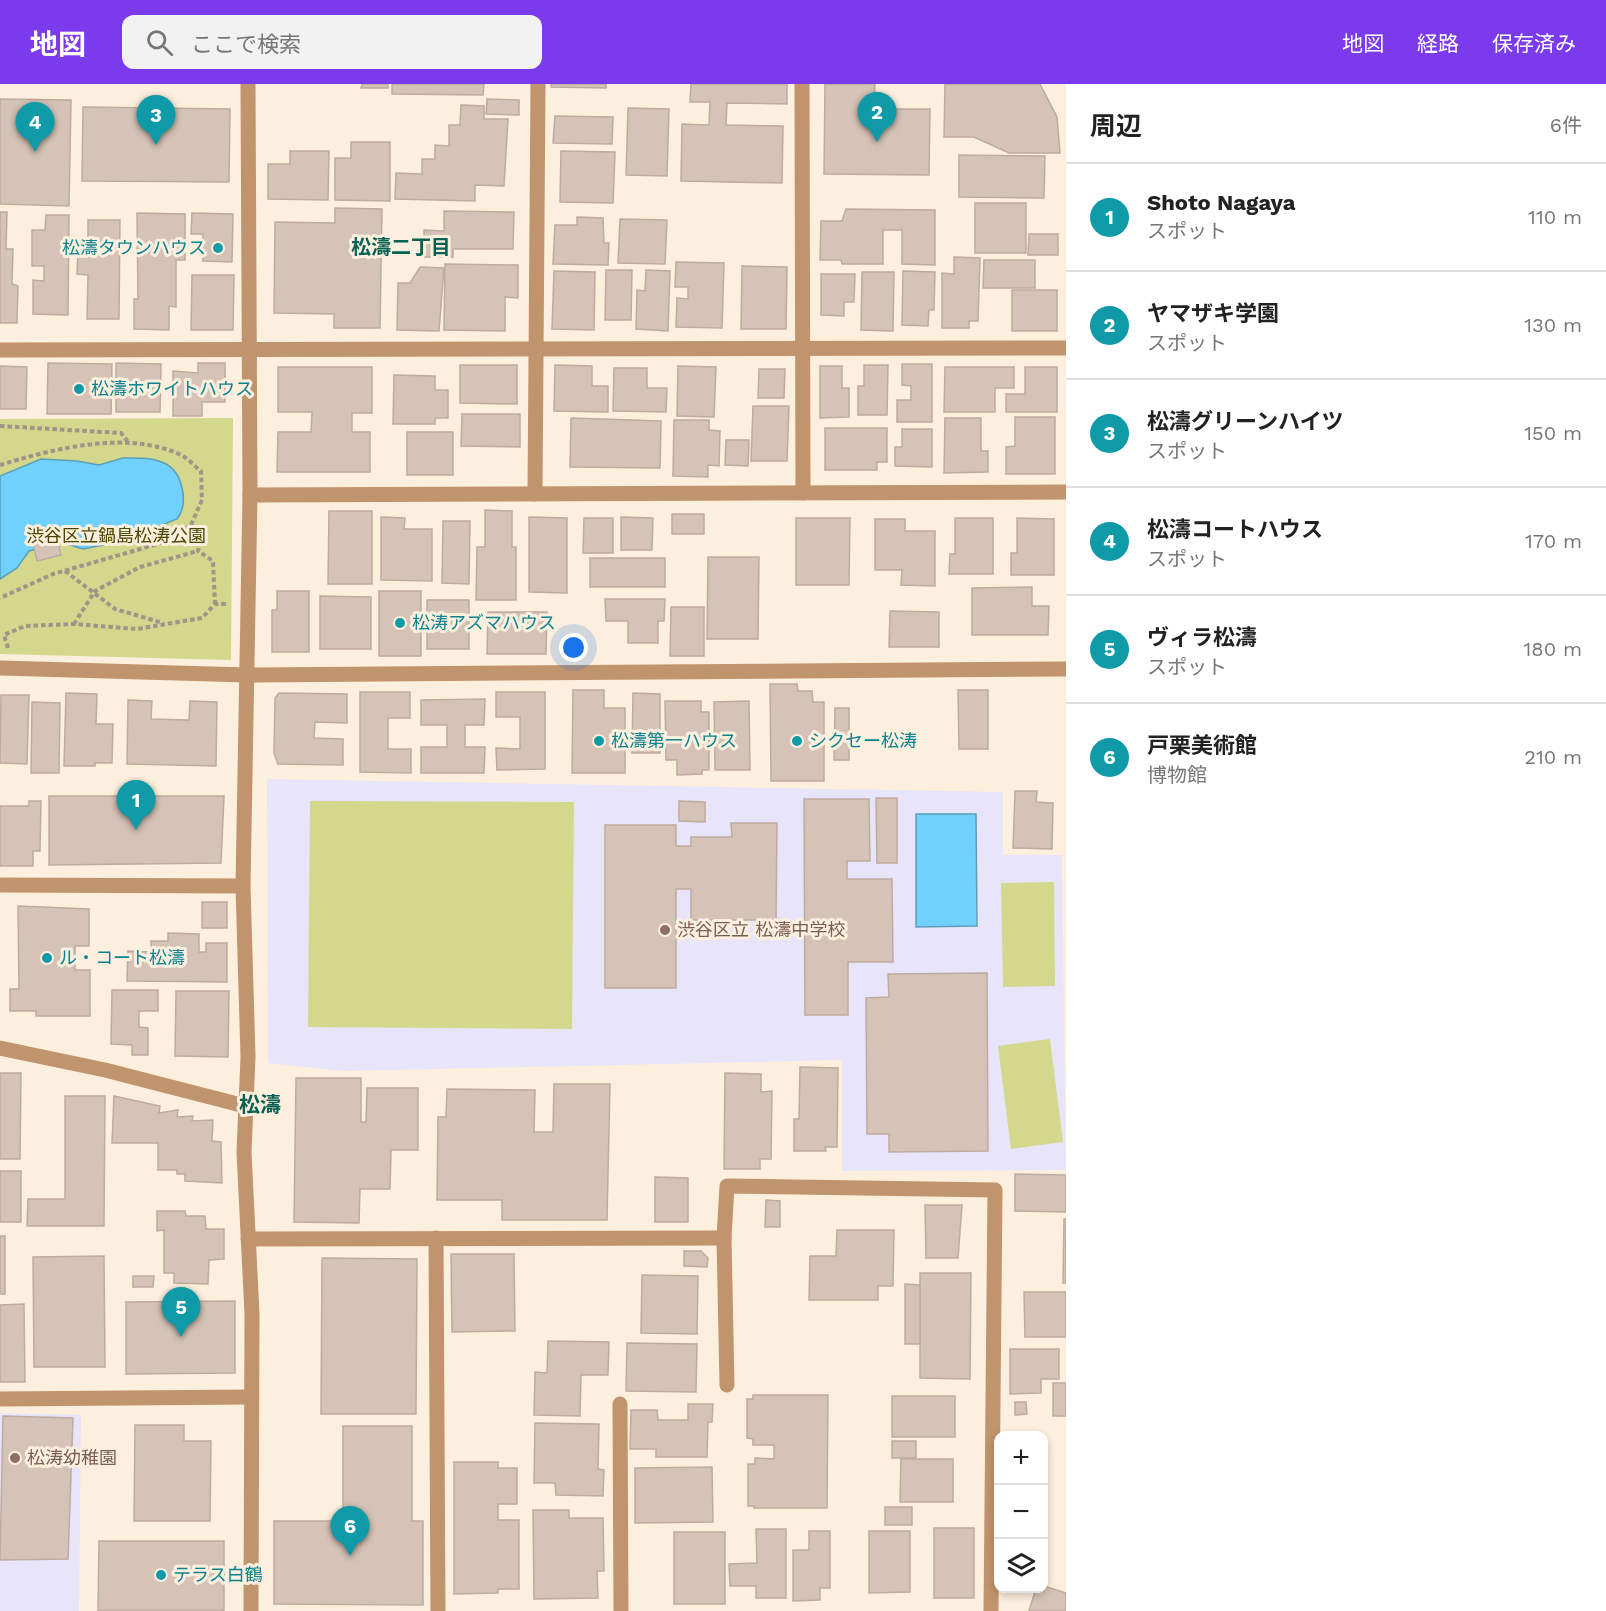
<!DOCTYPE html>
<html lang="ja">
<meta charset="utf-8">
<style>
:root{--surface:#fff;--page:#f2f2f2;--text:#222;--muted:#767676;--line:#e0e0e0;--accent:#7c3aed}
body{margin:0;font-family:"Work Sans","Noto Sans JP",sans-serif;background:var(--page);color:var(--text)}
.controls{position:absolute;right:18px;bottom:18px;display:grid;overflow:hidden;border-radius:12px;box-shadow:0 3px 9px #0003}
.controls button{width:54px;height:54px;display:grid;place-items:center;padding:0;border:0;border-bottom:2px solid var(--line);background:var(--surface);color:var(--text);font:30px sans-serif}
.you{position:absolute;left:574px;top:564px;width:21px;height:21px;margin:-15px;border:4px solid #fff;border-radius:50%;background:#1a73e8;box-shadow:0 0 0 9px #1a73e833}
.badge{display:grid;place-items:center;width:39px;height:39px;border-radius:50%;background:var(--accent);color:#fff;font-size:20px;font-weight:700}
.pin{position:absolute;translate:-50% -50px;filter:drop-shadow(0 2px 3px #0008)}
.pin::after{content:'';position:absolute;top:32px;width:21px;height:18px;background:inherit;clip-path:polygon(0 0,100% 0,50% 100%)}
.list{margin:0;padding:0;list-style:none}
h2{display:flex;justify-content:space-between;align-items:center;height:78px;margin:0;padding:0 24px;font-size:26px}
h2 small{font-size:20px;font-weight:400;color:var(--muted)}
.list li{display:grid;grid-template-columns:39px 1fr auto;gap:18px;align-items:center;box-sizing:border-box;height:108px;padding:0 24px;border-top:2px solid var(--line)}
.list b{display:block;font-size:22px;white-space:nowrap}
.list p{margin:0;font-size:20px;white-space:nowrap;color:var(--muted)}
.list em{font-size:20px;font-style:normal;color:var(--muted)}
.icon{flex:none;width:33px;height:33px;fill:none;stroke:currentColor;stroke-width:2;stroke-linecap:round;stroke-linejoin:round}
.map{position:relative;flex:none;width:1066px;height:1527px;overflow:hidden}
header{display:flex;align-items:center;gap:36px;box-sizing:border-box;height:84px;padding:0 30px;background:var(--accent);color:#fff}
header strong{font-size:28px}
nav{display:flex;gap:33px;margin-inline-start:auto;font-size:21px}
.search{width:420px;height:54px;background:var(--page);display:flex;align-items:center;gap:15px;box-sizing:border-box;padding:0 21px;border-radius:12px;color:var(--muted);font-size:22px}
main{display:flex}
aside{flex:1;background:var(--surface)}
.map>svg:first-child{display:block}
.education{fill:#e8e4fa}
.green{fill:#d3d88d}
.water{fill:#71d1fd;stroke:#5c9dba;stroke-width:1.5}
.building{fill:#d6c3b7;stroke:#beab9f;stroke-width:1.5}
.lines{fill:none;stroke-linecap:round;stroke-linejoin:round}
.path{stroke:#9f9588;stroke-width:4;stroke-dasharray:4.5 3;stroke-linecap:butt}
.service{stroke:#c0946c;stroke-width:15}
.minor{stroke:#c0946c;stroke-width:15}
.culture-dot{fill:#0f9aa8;stroke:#fdefdd;stroke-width:2}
.education-dot{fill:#8d6e63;stroke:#fdefdd;stroke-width:2}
.labels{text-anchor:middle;stroke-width:6;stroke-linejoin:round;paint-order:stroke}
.culture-label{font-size:18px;fill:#0d838f;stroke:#fdefdd;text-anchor:start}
.park-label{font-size:18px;fill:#464802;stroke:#fdefdd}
.education-label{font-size:18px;fill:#785e54;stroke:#fdefdd;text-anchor:start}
.neighbourhood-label{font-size:20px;font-weight:bold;fill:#066152;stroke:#fdefdd}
.quarter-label{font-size:21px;font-weight:bold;fill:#066152;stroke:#fdefdd}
</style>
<header>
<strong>地図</strong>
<div class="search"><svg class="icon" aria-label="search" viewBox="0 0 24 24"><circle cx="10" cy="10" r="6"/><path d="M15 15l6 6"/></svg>ここで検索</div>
<nav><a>地図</a><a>経路</a><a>保存済み</a></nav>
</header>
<main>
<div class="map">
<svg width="1066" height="1527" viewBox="0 0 1066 1527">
<rect width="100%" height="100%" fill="#fdefdd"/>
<g class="education">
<path d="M267,695L1003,708V771H1062L1066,1086L842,1087V976L344,987L268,979Z"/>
<path d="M0,1329L81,1331L79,1527H0Z"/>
</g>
<g class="green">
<path d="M233,334L231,576L0,570V335Z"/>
<path d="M310,717L574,718L572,945L308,943Z"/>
<path d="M1054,798L1055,902L1003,903L1001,799Z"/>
<path d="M1050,955L1063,1058L1011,1065L998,962Z"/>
</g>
<g class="water">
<path d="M123,374C137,374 152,373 166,380C183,389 189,420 177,435L123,457L83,465L64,459L29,467L17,484L0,495V392L41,375L77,377L99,381Z"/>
<path d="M916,730H976L977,842L916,843Z"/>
</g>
<g class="building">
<path d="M362,0H388V4H361Z"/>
<path d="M392,0H484L483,11L392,10Z"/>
<path d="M551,0H606V4L551,3Z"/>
<path d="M691,0H787V20L727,19L726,41L783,42L782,99L681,97L682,40L709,41L710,18H690Z"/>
<path d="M825,0H875L874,25H930L929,91L824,90Z"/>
<path d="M945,0H1040L1057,33L1060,69H1009L974,53H944Z"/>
<path d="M0,15L71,16L69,122L0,120Z"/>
<path d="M487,15L519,16V31L486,30Z"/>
<path d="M461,21L484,22V35H508L504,102L475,101V117L395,115L396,89L422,90V75H435V61L449,62V41H460Z"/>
<path d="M83,23L230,25L229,98L82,97Z"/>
<path d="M628,24L669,25L667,92L626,91Z"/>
<path d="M555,32L613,33L612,60L553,59Z"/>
<path d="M351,58H390V117L335,116V74H351Z"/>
<path d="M290,67H329L328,116L268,115V80H290Z"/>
<path d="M561,67L615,68L613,119L560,118Z"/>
<path d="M959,71L1045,72L1044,114L959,113Z"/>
<rect x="975" y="119" width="51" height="50"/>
<path d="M335,124L382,125L380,244H334V230L274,229L275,138L335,139Z"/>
<path d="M846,125L935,126V181L902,180V146H883V180H842L841,176H820L821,137H842Z"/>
<path d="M444,127L514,128L513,165H453V173H424V146L444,147Z"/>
<path d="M0,128H7L6,165H13L12,200L18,202L17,239H0Z"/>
<path d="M137,129L185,130V176H176V223L169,222V246L134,245V215H138Z"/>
<path d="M192,129L233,130L232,178L203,177V150H191Z"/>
<path d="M46,131H69L68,231L33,230V196L44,197V182H32V146H45Z"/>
<path d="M577,133L603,134L604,159H609L608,181L553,180L555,141H577Z"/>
<path d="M620,135L667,136L665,180L618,179Z"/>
<path d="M88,136H120L119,235H87L88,191L77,190L78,164H88Z"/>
<path d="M1029,150H1058V171H1028Z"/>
<path d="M954,173L980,174L978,237H969V244H942V189L954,190Z"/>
<path d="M984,176H1035V204H983Z"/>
<path d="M676,178L724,179L722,244L676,243L677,214L688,215V203H675Z"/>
<path d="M445,180L518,181V214L505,213V247L444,246Z"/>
<path d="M742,182L787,183L786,245H741Z"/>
<path d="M420,183L444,184L439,247L397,246L398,199H410Z"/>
<path d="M606,186H632L631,236H605Z"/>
<path d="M646,186L670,187L668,247L636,245L637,206L645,207Z"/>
<path d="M554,187L595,188L594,246L552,245Z"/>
<path d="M903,187L935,188L934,226H929L928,242L902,241Z"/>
<path d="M862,188H894L893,247L861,246Z"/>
<path d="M821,190H855L854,218H844V232L821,231Z"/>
<path d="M192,191H234L233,246H191Z"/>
<rect x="1012" y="206" width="45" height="41"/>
<path d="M48,279L112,280L111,330H47Z"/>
<path d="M116,279L161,280L160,328H116Z"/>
<path d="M198,279H225V318H202V332H173V287L198,289Z"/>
<path d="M902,280H932V338H897V316H911V302L902,301Z"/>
<path d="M460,281H517V320L460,319Z"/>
<path d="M555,281L592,282V302H608V328L554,327Z"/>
<path d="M864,281H888L887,331H858V302H864Z"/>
<path d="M0,282L27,283L26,325H0Z"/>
<path d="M678,282L716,283L714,333L677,332Z"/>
<path d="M820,282H842V304H849V333L820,334Z"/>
<path d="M278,283H372V329H352V348H370V388H277L278,348H311L312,328H278Z"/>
<path d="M945,283H1014V304H995V328H944Z"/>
<path d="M1025,283H1057V328H1006V310H1025Z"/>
<path d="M614,284H647V304H667L666,328L613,327Z"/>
<path d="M759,285H785L784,314H758Z"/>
<path d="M394,291L435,292V306H448V334H435V340H393Z"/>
<path d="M753,322H789L787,377H751Z"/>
<path d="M462,330H520V363L461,362Z"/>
<path d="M1015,333H1055V390H1006V363L1015,362Z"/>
<path d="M571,334L661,337L660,384L570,383Z"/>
<path d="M945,334H981V367H988V388L944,389Z"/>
<path d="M674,336H709V346L720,347L719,382L708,381V393L673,392Z"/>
<path d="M825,344H887V378H877V386H825Z"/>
<path d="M902,345H932V383L895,382V363H902Z"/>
<rect x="407" y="348" width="46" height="43"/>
<path d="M726,356H749L748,382L725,381Z"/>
<path d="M485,426L512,427V463H516V516H476L477,463H485Z"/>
<path d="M329,427H372V500H328Z"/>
<rect x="672" y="430" width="32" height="20"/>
<path d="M381,433L405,434L404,445H432V497L381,496Z"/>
<path d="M529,433L567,434V509L529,508Z"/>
<path d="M621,433L653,434L652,466H621Z"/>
<path d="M584,434H613V469H583Z"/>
<path d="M796,434H850L849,501H796Z"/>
<path d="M955,434H993V490H949L950,470H955Z"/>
<path d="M1017,434L1054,435V491H1011V469H1017Z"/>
<path d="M875,435H905V447H935V502L901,501L902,486H875Z"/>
<path d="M443,437H470L469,500L442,499Z"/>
<path d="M51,447L52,450L56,449L61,471L37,477L32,455L37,454L36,450Z"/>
<path d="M708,473H759L758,555H707Z"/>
<rect x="590" y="474" width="75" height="29"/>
<path d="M1032,503V522H1049L1048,551H972V504Z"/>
<path d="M277,507H309V568H272V526H277Z"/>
<rect x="379" y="507" width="42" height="65"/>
<path d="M320,512L371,513V565H320Z"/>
<path d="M605,515H665L664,537H658V559H628V537H606Z"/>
<rect x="427" y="516" width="42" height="49"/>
<path d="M671,523H704V572H670Z"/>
<path d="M890,527L939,528V563H889Z"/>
<path d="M488,528H547L546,570H487Z"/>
<path d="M770,600H797L798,607H812L813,618H824V697H771Z"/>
<path d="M573,606H604V624H625V689H572Z"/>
<path d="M958,606H988V665H959Z"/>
<path d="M360,608H410V634H388V665H411V689L360,688Z"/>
<path d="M496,608H545V685L497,686L496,664L520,665V633H496Z"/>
<path d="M66,609L97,610L96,640H113L112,679H95V682H64Z"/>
<path d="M279,609L347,610V639L315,638L314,654L343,655V681L278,680L274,669L275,614Z"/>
<path d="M633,609L660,610V669H632Z"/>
<path d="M1,611H29L27,680L0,679Z"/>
<path d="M485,615L484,641H465V663H485L484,689H421V663H447V641H421V616Z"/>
<path d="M128,616L152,617L151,635L189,636L190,617L217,618L216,682L127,680Z"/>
<path d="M665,617H701V628H709V686H702V690L677,691V676H666Z"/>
<path d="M749,617L750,686H715L714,618Z"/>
<path d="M32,618L60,619L59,689H31Z"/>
<path d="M835,624H849V676H834Z"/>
<path d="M1015,707H1037L1036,718L1053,719L1052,765L1013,764Z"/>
<path d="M49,712H224L221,779L49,781Z"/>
<path d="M876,714H897V779H877Z"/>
<path d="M804,715H869L870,777H847V795H892L893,878H848V931H805Z"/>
<path d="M29,717H41L40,767H33V782H0V722H29Z"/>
<path d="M679,717L705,718V738L679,737Z"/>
<path d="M731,739H777L776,836H691V805H676V904H605V741H676V762H691V753H732Z"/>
<rect x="202" y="818" width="25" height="26"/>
<path d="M18,822L89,825V862H75V886H90V932H36V927H10V905H19Z"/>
<path d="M168,849L199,850V868H206V859H227V898L127,897L128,867L151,868V857H168Z"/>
<path d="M987,889L988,1067L889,1068V1050H867L866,914L889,913L888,890Z"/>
<path d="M112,906H158V927H139V943L148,944V971H132V961L111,960Z"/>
<path d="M176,907H229L228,973L175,972Z"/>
<path d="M800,983L838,984L837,1063H825L826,1067H794V1035H799Z"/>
<path d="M0,989H21L20,1075H0Z"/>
<path d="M725,989L761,990V1008L772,1007L771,1075H760V1085H724Z"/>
<path d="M296,994H361V1038H366L367,1004H418V1066H391L390,1105H360L359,1139L294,1138Z"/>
<path d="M554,1000H610L607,1136H502V1116H437L438,1033H446L447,1005L535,1006L534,1048H553Z"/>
<path d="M65,1012H105L104,1142H27L28,1115H65Z"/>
<path d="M114,1012L160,1022L159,1029L178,1026L177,1033L193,1032L192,1037L213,1036L212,1057L221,1058L222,1099L185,1097V1090H177V1086H158V1059H112Z"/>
<rect x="0" y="1087" width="21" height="51"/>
<path d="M1015,1090L1066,1091V1128L1015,1127Z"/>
<path d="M655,1093L688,1094V1138H655Z"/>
<path d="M766,1116L780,1117V1143H765Z"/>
<path d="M925,1121H962L958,1174H926Z"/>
<path d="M157,1127H185L186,1132H205L206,1145H224V1175L209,1176L208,1200L174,1199V1189H164V1146L157,1147Z"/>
<path d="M1064,1135H1066V1199H1063Z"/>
<path d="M837,1146H894L893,1202H878V1216H809L810,1172H836Z"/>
<rect x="0" y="1152" width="5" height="58"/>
<path d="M684,1167H701L708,1174L707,1183L684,1182Z"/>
<path d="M451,1170H514L515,1247L452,1248Z"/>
<path d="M104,1172L105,1283H34L33,1173Z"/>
<path d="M322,1174L417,1175L416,1330H321Z"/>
<path d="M920,1189H971L970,1295L920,1294Z"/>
<path d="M642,1191L698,1192L697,1250L641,1249Z"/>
<path d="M133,1192H154L153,1203H133Z"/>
<path d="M905,1200L920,1201V1260H905Z"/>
<path d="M1024,1208H1066V1253H1025Z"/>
<path d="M235,1217V1289L126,1290V1218Z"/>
<path d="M24,1220L25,1298H0V1221Z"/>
<path d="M548,1257L609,1258L608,1291H581L580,1332L534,1331L535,1288L547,1289Z"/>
<path d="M627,1259L697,1260L696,1308L626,1307Z"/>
<path d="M1010,1265H1059V1295H1041V1309L1010,1310Z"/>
<rect x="1053" y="1299" width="13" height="33"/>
<path d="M753,1311H828L827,1424H754V1422H748V1380H755V1374L774,1375V1361H753V1355L747,1354V1315H753Z"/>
<rect x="892" y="1312" width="63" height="41"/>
<path d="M1015,1318H1026L1027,1330L1015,1331Z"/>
<path d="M688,1320H713L712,1338H708L707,1373H656V1365H630L631,1326H657L658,1336H688Z"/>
<path d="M3,1332L73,1334L68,1475L0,1476Z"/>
<path d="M535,1339L599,1340L598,1385L604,1386L603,1412L556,1411L555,1399H534Z"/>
<path d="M135,1341H184V1357H211L210,1437H134Z"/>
<path d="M343,1342H412V1437H423V1521L274,1520V1437H343Z"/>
<rect x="892" y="1357" width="24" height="17"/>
<path d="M901,1375H953V1418H900Z"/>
<path d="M454,1378H498V1384H517V1420H498V1436H519V1505H498V1509L454,1510Z"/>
<path d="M712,1383L713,1438L635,1439V1384Z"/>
<rect x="885" y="1423" width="27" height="18"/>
<path d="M533,1426H569V1434H603L604,1487H597L598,1514L534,1515Z"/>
<rect x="934" y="1444" width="40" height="70"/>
<path d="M756,1445H786V1514H756V1502H730L729,1480L757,1479Z"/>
<path d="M809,1447H830V1504H820V1516L793,1517V1466H809Z"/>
<path d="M869,1447H910V1508L869,1509Z"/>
<rect x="674" y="1448" width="51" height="72"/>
<path d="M99,1457H224V1526H98Z"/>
<path d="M1044,1502L1066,1509V1527H1029L1036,1504Z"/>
</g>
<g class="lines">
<g class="path">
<path d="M0,342L121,349L128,358"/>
<path d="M0,381C53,365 125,346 179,370C187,373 194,382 201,387L202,416L191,441L158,460L53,490L0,514"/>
<path d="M191,441L203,449L198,467L213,477L215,520"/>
<path d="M65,487L115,525L163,539"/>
<path d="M74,540L95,507L140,483L198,467"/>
<path d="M8,564L4,551L25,542L74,540L137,545L202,534L215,520H226"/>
</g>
<path class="service" d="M620,1320L621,1527"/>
<g class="minor">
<path d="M248,0L250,411L243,802L248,973L244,1068L252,1230L251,1527"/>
<path d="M802,0L803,409"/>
<path d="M0,266L1066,264"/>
<path d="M535,410L538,0"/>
<path d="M250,411L1066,408"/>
<path d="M0,584L247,591L1066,585"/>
<path d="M0,801L243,802"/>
<path d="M0,964L105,986L245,1022"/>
<path d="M436,1154L438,1527"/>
<path d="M248,1155L724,1154"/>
<path d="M727,1301L724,1154L727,1102L995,1106L991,1527"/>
<path d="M0,1315L250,1313"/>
</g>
</g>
<g class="culture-dot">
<circle cx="218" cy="164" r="6"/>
<circle cx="79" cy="305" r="6"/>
<circle cx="400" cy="539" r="6"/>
<circle cx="599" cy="657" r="6"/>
<circle cx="797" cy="657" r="6"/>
<circle cx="47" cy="874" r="6"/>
<circle cx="161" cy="1491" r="6"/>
</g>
<g class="education-dot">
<circle cx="665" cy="846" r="6"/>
<circle cx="15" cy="1374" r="6"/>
</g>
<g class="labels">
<g class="culture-label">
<text x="206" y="170" text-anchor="end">松濤タウンハウス</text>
<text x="91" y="311">松濤ホワイトハウス</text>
<text x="412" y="545">松涛アズマハウス</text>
<text x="611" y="663">松濤第一ハウス</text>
<text x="809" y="663">シクセー松涛</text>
<text x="59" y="880">ル・コート松濤</text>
<text x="173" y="1497">テラス白鶴</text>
</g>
<g class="park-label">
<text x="116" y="458">渋谷区立鍋島松涛公園</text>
</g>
<g class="education-label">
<text x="677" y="852">渋谷区立 松濤中学校</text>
<text x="27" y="1380">松涛幼稚園</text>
</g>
<g class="neighbourhood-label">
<text x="401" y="170">松濤二丁目</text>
</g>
<g class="quarter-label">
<text x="260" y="1028">松濤</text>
</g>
</g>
</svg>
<div class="controls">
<button>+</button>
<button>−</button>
<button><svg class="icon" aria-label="layers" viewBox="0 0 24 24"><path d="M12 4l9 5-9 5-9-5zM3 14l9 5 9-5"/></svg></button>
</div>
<div class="you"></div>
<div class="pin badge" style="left:136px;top:746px;background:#0f9aa8">1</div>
<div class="pin badge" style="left:877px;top:58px;background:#0f9aa8">2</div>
<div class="pin badge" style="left:156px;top:61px;background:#0f9aa8">3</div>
<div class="pin badge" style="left:35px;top:68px;background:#0f9aa8">4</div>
<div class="pin badge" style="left:181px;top:1253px;background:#0f9aa8">5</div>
<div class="pin badge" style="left:350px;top:1472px;background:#0f9aa8">6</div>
</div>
<aside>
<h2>周辺<small>6件</small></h2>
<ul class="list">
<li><span class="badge" style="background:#0f9aa8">1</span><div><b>Shoto Nagaya</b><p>スポット</p></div><em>110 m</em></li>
<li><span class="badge" style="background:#0f9aa8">2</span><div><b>ヤマザキ学園</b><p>スポット</p></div><em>130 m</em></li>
<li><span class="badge" style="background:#0f9aa8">3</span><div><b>松濤グリーンハイツ</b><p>スポット</p></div><em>150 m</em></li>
<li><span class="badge" style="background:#0f9aa8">4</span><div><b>松濤コートハウス</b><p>スポット</p></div><em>170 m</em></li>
<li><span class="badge" style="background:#0f9aa8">5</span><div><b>ヴィラ松濤</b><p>スポット</p></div><em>180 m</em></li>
<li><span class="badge" style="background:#0f9aa8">6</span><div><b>戸栗美術館</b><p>博物館</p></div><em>210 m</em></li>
</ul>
</aside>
</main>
